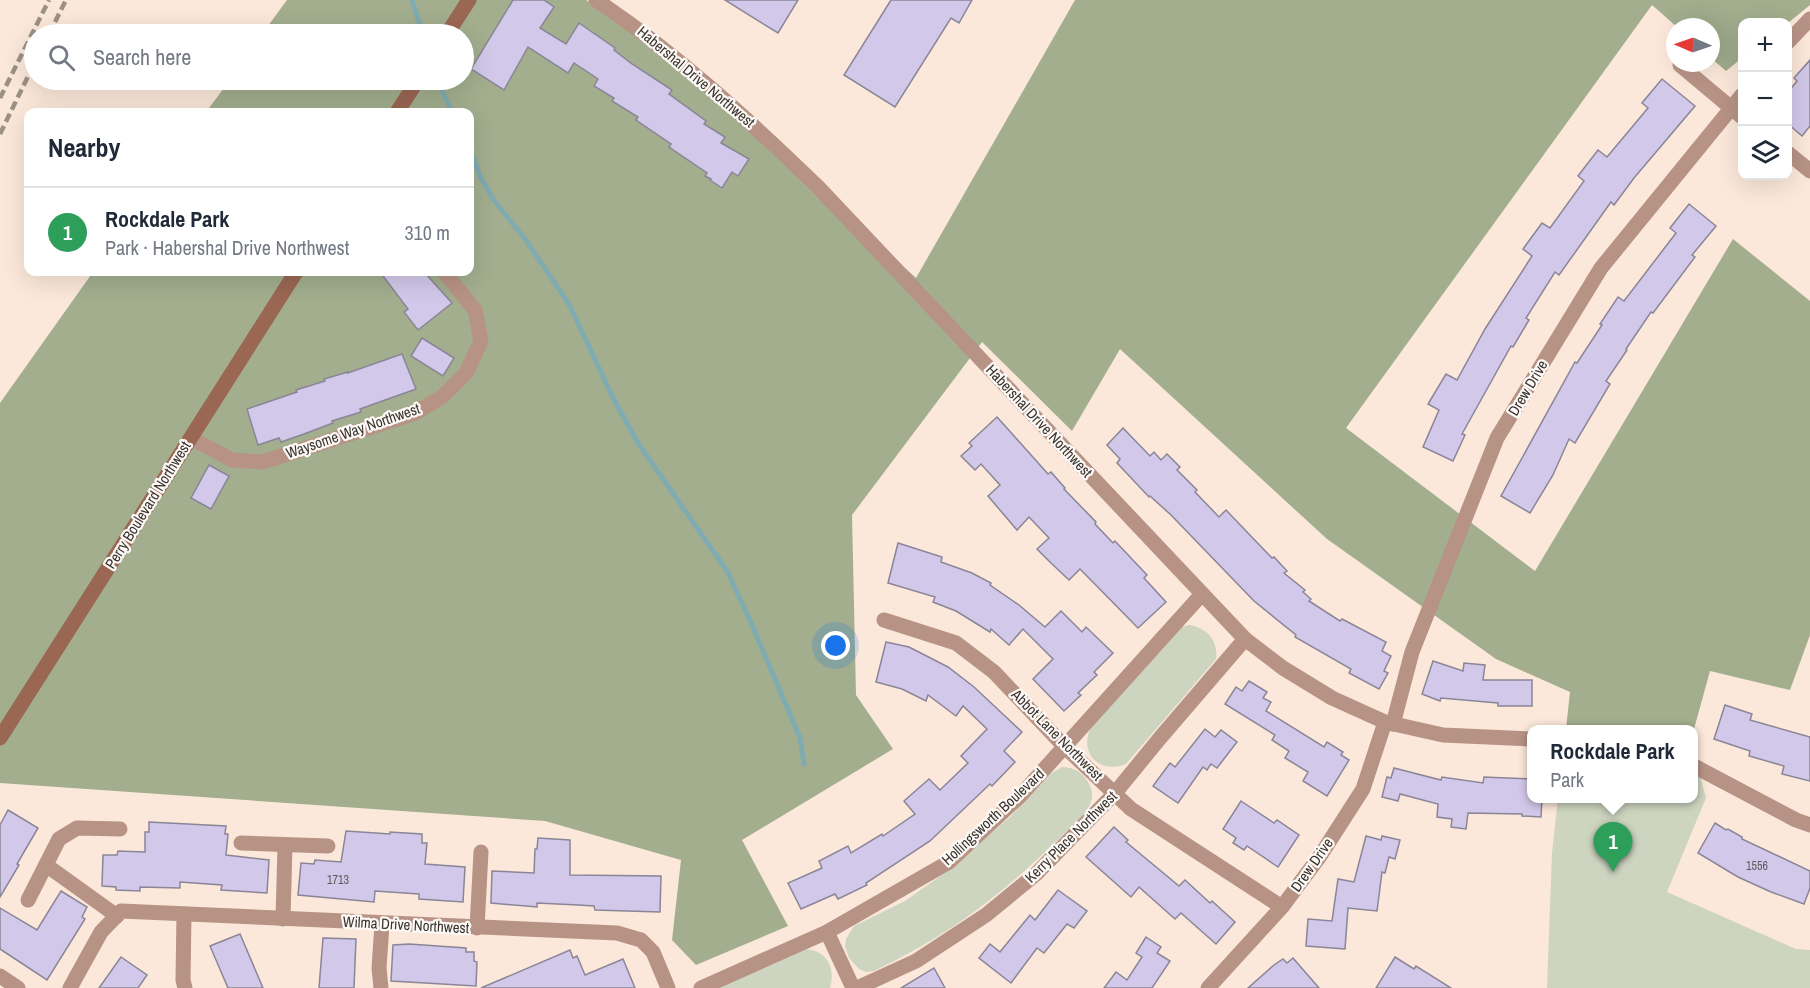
<!DOCTYPE html>
<meta charset="utf-8">
<style>
:root{--surface:#fff;--page:#f2f2f3;--text:#1f2937;--muted:#747a83;--line:#e0e1e3;--accent:#715729}
body{margin:0;font-family:"Archivo Narrow",sans-serif;background:var(--page);color:var(--text)}
.controls{position:absolute;right:18px;top:18px;display:grid;overflow:hidden;border-radius:12px;box-shadow:0 6px 24px #0002}
.controls button{width:54px;height:54px;display:grid;place-items:center;padding:0;border:0;border-bottom:2px solid var(--line);background:var(--surface);color:var(--text);font:30px sans-serif}
.compass{position:absolute;left:1666px;top:18px;width:54px;height:54px;border-radius:50%;background:var(--surface);box-shadow:0 6px 24px #0002;rotate:272deg}
.you{position:absolute;left:836px;top:646px;width:21px;height:21px;margin:-15px;border:4px solid #fff;border-radius:50%;background:#1a73e8;box-shadow:0 0 0 9px #1a73e833}
.badge{display:grid;place-items:center;width:39px;height:39px;border-radius:50%;background:var(--accent);color:#fff;font-size:20px;font-weight:700}
.pin{position:absolute;translate:-50% -50px;filter:drop-shadow(0 2px 3px #0008)}
.pin::after{content:'';position:absolute;top:32px;width:21px;height:18px;background:inherit;clip-path:polygon(0 0,100% 0,50% 100%)}
.popup{position:absolute;left:1527px;top:725px;width:171px;height:78px;box-sizing:border-box;display:grid;place-content:center;border-radius:12px;background:var(--surface);filter:drop-shadow(0 2px 4px #0005);font-size:20px;white-space:nowrap;color:var(--muted)}
.popup b{font-size:22px;color:var(--text)}
.popup::after{content:'';position:absolute;left:50%;top:100%;margin-left:-12px;border:12px solid transparent;border-top-color:var(--surface)}
.list{margin:0;padding:0;list-style:none}
h2{display:flex;justify-content:space-between;align-items:center;height:78px;margin:0;padding:0 24px;font-size:26px}
h2 small{font-size:20px;font-weight:400;color:var(--muted)}
.list li{display:grid;grid-template-columns:39px 1fr auto;gap:18px;align-items:center;box-sizing:border-box;height:90px;padding:0 24px;border-top:2px solid var(--line)}
.list b{display:block;font-size:22px;white-space:nowrap}
.list p{margin:0;font-size:20px;white-space:nowrap;color:var(--muted)}
.list em{font-size:20px;font-style:normal;color:var(--muted)}
.icon{flex:none;width:33px;height:33px;fill:none;stroke:currentColor;stroke-width:2;stroke-linecap:round;stroke-linejoin:round}
.map{position:relative;flex:none;width:1810px;height:988px;overflow:hidden}
.search{position:absolute;background:var(--surface);box-shadow:0 6px 24px #0002;left:24px;top:24px;width:450px;height:66px;display:flex;align-items:center;gap:15px;box-sizing:border-box;padding:0 21px;border-radius:33px;color:var(--muted);font-size:22px}
.panel{position:absolute;background:var(--surface);box-shadow:0 6px 24px #0002;left:24px;top:108px;width:450px;height:168px;border-radius:12px}
.map>svg:first-child{display:block}
.green{fill:#cdd5c0}
.forest{fill:#a2ae8e}
.lines{fill:none;stroke-linecap:round;stroke-linejoin:round}
.stream{stroke:#80abb1;stroke-width:5}
.building{fill:#d2c8e9;stroke:#8a8597;stroke-width:1.5}
.street{stroke:#b79385;stroke-width:15}
.secondary{stroke:#9a6753;stroke-width:15}
.rail{stroke:#9d9086;stroke-width:4.5;stroke-dasharray:9 4.5;stroke-linecap:butt}
.labels{text-anchor:middle;stroke-width:4.5;stroke-linejoin:round;paint-order:stroke}
.number-label{font-size:12px;fill:#61595d}
.street-label{font-size:15px;fill:#3b342e;stroke:#fdf9f6}
</style>
<div class="map">
<svg width="1810" height="988" viewBox="0 0 1810 988">
<rect width="100%" height="100%" fill="#fbe8da"/>
<g class="green">
<path d="M1189,625C1208,628 1218,641 1216,659L1126,764C1100,775 1078,753 1091,727L1181,627Z"/>
<path d="M1694,754L1706,798L1667,892L1796,949L1810,950V988H1547L1552,853L1558,799L1694,798Z"/>
<path d="M1062,767C1073,767 1082,772 1088,782C1092,789 1094,796 1090,804C1085,816 1072,826 1063,835C1029,868 993,900 954,926C928,943 901,958 874,971L866,972L859,969L849,958L845,946L846,939L854,926L905,901L946,872L1010,817L1050,774Z"/>
<path d="M803,949C826,949 836,967 830,988H714Z"/>
</g>
<path class="forest" d="M287,0H586L662,47L916,278L1075,0H1810V5L1788,23L1742,22V58L1726,71L1711,58V27H1677L1652,5L1346,428L1535,571L1733,239L1810,301V635L1790,690L1710,671L1694,729H1566L1570,692L1496,659L1327,539L1120,349L1072,431L982,342L852,515L856,695L893,749L742,840L788,926L696,965L672,940L681,860L545,821L0,783V403L93,272H470V112H206L230,80H464V34H262Z"/>
<g class="lines">
<g class="stream">
<path d="M412,0L423,34"/>
<path d="M442,91L452,112"/>
<path d="M470,149L480,176L493,199L525,239L569,304L613,398L638,443L727,571L749,618L800,738L804,764"/>
</g>
</g>
<g class="building">
<path d="M513,0H544L554,7L540,28L566,44L579,23L615,48L614,50L632,64L672,90L669,94L706,121L704,124L725,137L721,143L749,159L738,176L732,172L722,188L710,180L711,179L705,176L707,173L669,147L671,144L636,120L638,117L612,101L614,98L594,86L598,79L574,63L568,73L528,47L504,90L471,69Z"/>
<path d="M725,0H798L778,33Z"/>
<path d="M891,0H972L959,23L951,18L895,107L844,75Z"/>
<path d="M1810,60V126L1802,136L1788,124V92L1797,81L1794,78Z"/>
<path d="M1662,79L1695,106L1634,178L1614,205L1611,202L1559,275L1555,272L1526,318L1529,320L1513,347L1511,346L1462,434L1465,435L1453,461L1423,447L1439,410L1428,404L1446,374L1457,380L1485,329L1532,256L1523,249L1542,223L1550,228L1584,181L1578,176L1598,150L1607,157L1648,108L1642,103Z"/>
<path d="M1689,204L1716,226L1692,255L1695,257L1653,313L1651,312L1626,349L1627,350L1606,381L1610,384L1575,443L1569,439L1553,475L1530,513L1501,496L1575,362L1577,363L1602,325L1600,324L1618,297L1624,301L1676,233L1670,228Z"/>
<path d="M380,272H424L452,303L418,330L404,312L408,309Z"/>
<path d="M422,338L454,358L443,376L411,356Z"/>
<path d="M402,354L416,389L360,409L361,412L332,421L333,423L304,434L281,442L279,438L258,445L247,409L297,392L296,390L325,381L324,379L348,372V373Z"/>
<path d="M997,417L1048,474L1051,472L1065,488L1064,489L1096,522L1095,524L1113,543L1115,541L1147,575L1144,578L1166,602L1138,628L1080,569L1069,580L1051,563L1037,549L1049,538L1029,517L1017,530L988,496L1000,485L981,464L975,470L961,456L972,446L969,443Z"/>
<path d="M1123,428L1150,456L1154,452L1161,460L1167,454L1180,467L1177,470L1197,490L1195,492L1219,517L1226,510L1272,558L1274,557L1287,571L1284,573L1305,590L1303,592L1311,599L1309,601L1340,621L1342,619L1386,642L1382,651L1391,656L1384,671L1388,673L1379,689L1349,673L1351,669L1295,637L1296,635L1254,601L1171,515L1150,496L1149,497L1117,463L1120,459L1107,445Z"/>
<path d="M209,465L229,476L211,509L191,498Z"/>
<path d="M898,543L942,557L941,562L972,573L991,583L990,585L1019,605L1045,627L1061,611L1082,632L1086,627L1113,653L1094,672L1097,675L1078,693L1081,695L1064,711L1033,679L1053,659L1023,629L1009,645L991,629L990,632L956,611L933,602L935,597L888,583Z"/>
<path d="M886,642L909,647L948,667L974,687L1022,732L1004,751L1015,762L992,786L990,784L930,841L866,883L867,885L838,899L835,894L801,909L788,883L822,868L819,861L848,846L851,853L882,834L883,836L915,814L904,801L929,779L940,790L968,763L961,756L987,729L963,706L956,716L928,695L926,701L902,689L876,682Z"/>
<path d="M1433,661L1463,671L1464,663L1485,665L1483,680H1532V706H1498V703L1441,698L1440,701L1422,694Z"/>
<path d="M1249,681L1267,692L1263,698L1271,702L1266,711L1324,747L1327,742L1343,752L1341,755L1349,760L1327,796L1303,781L1308,772L1285,758L1289,751L1272,740L1275,735L1225,704L1236,687L1242,691Z"/>
<path d="M1725,705L1752,714L1750,720L1810,737V781L1782,774L1784,766L1749,756L1750,751L1714,739Z"/>
<path d="M1205,729L1215,737L1221,730L1237,742L1217,768L1211,764L1207,770L1203,767L1178,803L1153,786L1170,763L1175,767Z"/>
<path d="M1394,768L1441,780L1442,777L1483,783L1484,777L1532,779V798H1542L1541,817L1522,816V814L1468,813L1466,829L1451,827L1452,819L1437,817L1438,804L1400,794L1398,801L1382,797L1387,777L1391,778Z"/>
<path d="M1241,801L1274,823L1277,820L1299,835L1278,867L1247,846L1244,850L1233,843L1236,838L1223,829Z"/>
<path d="M8,810L38,828L17,864L19,865L0,897V825Z"/>
<path d="M149,822L226,826L225,834H228L226,855L269,860L267,893L221,890L222,885L180,882V888L140,887V891L116,890V887L102,886L103,855H117L118,851L145,852V832H149Z"/>
<path d="M1715,823L1726,830L1728,829L1742,837V839L1810,871V888L1804,904L1771,892L1738,877L1698,853Z"/>
<path d="M1114,827L1128,840L1126,842L1179,886L1185,880L1210,903L1212,901L1235,922L1216,944L1181,913L1175,919L1139,887L1131,897L1086,857Z"/>
<path d="M346,831L390,834V832L422,834V843H427L425,864L465,867L463,902L419,899V894L375,891L374,902L298,895L301,863L314,864L315,860L341,862Z"/>
<path d="M1366,836L1381,840L1382,836L1400,840L1395,859L1389,857L1385,873L1382,872L1377,911L1348,908L1345,949L1306,946L1308,919L1332,921L1338,879L1354,882Z"/>
<path d="M538,838L570,840V875L661,876L660,912L595,910L594,906L578,905L537,903V907L491,903L492,871L534,873L535,849H537Z"/>
<path d="M1058,890L1087,911L1074,928L1067,924L1044,953L1037,948L1011,983L979,958L990,944L1000,952L1030,915L1035,920Z"/>
<path d="M61,891L87,907L82,917L85,919L47,980L0,949V908L37,930Z"/>
<path d="M240,934L246,948L263,988H228L210,946Z"/>
<path d="M1146,937L1161,947L1157,953L1170,961L1152,988H1104L1116,972L1127,980L1142,957L1136,953Z"/>
<path d="M323,938L356,939L354,988H319Z"/>
<path d="M409,944L466,948V952H474V961L477,962L476,986L391,981L393,945Z"/>
<path d="M570,950L573,958L577,956L585,975L623,959L635,988H481Z"/>
<path d="M121,957L147,975L138,988H99Z"/>
<path d="M1395,957L1414,969L1416,966L1451,988H1376Z"/>
<path d="M1293,958L1319,988H1248L1274,965L1283,959L1287,963Z"/>
<path d="M934,968L945,988H901Z"/>
</g>
<g class="lines">
<g class="street">
<path d="M596,0C677,54 749,120 819,188L1245,639L1283,668L1332,698L1385,722L1443,735L1532,739"/>
<path d="M1788,42L1810,19"/>
<path d="M1680,65L1742,117"/>
<path d="M1788,153L1810,171"/>
<path d="M191,438L232,460L263,462L415,413L442,397L466,373L481,341L475,310L444,272"/>
<path d="M884,620L956,643L994,672L1065,747L1131,809L1282,907"/>
<path d="M1393,724L1412,652L1497,438L1601,268L1742,95"/>
<path d="M1694,766L1796,820L1810,825"/>
<path d="M241,843L328,846"/>
<path d="M46,865L117,916"/>
<path d="M28,900L59,839L77,828L120,829"/>
<path d="M184,914L183,980L185,988"/>
<path d="M283,919L285,845"/>
<path d="M477,928L481,852"/>
<path d="M827,932L853,988"/>
<path d="M0,976L18,988"/>
<path d="M70,988L101,932L121,911L617,933L641,940L653,952L668,988"/>
<path d="M381,988L379,968L382,924"/>
<path d="M701,988L827,932L949,862L1020,796L1202,594"/>
<path d="M857,988L916,961L986,915L1036,874L1115,793L1160,738L1245,639"/>
<path d="M1208,988L1282,907L1320,856L1363,789L1385,722"/>
</g>
<g class="secondary">
<path d="M447,34L469,0"/>
<path d="M397,112L418,80"/>
<path d="M0,738L296,272"/>
</g>
<g class="rail">
<path d="M49,34L66,0"/>
<path d="M0,98L49,0"/>
<path d="M0,134L34,64"/>
</g>
</g>
<g class="labels">
<g class="number-label">
<text x="1757" y="870">1556</text>
<text x="338" y="884">1713</text>
</g>
<g class="street-label">
<text transform="translate(696 77) rotate(40)" y="5">Habershal Drive Northwest</text>
<text transform="translate(1528 388) rotate(-59)" y="5">Drew Drive</text>
<text transform="translate(1039 421) rotate(47)" y="5">Habershal Drive Northwest</text>
<text transform="translate(353 431) rotate(-19)" y="5">Waysome Way Northwest</text>
<text transform="translate(148 505) rotate(-58)" y="5">Perry Boulevard Northwest</text>
<text transform="translate(1057 735) rotate(45)" y="5">Abbot Lane Northwest</text>
<text transform="translate(993 817) rotate(-43)" y="5">Hollingsworth Boulevard</text>
<text transform="translate(1071 837) rotate(-45)" y="5">Kerry Place Northwest</text>
<text transform="translate(1312 865) rotate(-55)" y="5">Drew Drive</text>
<text transform="translate(406 925) rotate(3)" y="5">Wilma Drive Northwest</text>
</g>
</g>
</svg>
<div class="controls">
<button>+</button>
<button>−</button>
<button><svg class="icon" aria-label="layers" viewBox="0 0 24 24"><path d="M12 4l9 5-9 5-9-5zM3 14l9 5 9-5"/></svg></button>
</div>
<svg class="compass" viewBox="-18 -18 36 36"><path d="M0-13l5 13h-10z" fill="#e53935"/><path d="M0 13l5-13h-10z" fill="#747a83"/></svg>
<div class="you"></div>
<div class="pin badge" style="left:1613px;top:872px;background:#2e9e5b">1</div>
<div class="popup"><b>Rockdale Park</b>Park</div>
<div class="search"><svg class="icon" aria-label="search" viewBox="0 0 24 24"><circle cx="10" cy="10" r="6"/><path d="M15 15l6 6"/></svg>Search here</div>
<section class="panel">
<h2>Nearby<small></small></h2>
<ul class="list">
<li><span class="badge" style="background:#2e9e5b">1</span><div><b>Rockdale Park</b><p>Park · Habershal Drive Northwest</p></div><em>310 m</em></li>
</ul>
</section>
</div>
